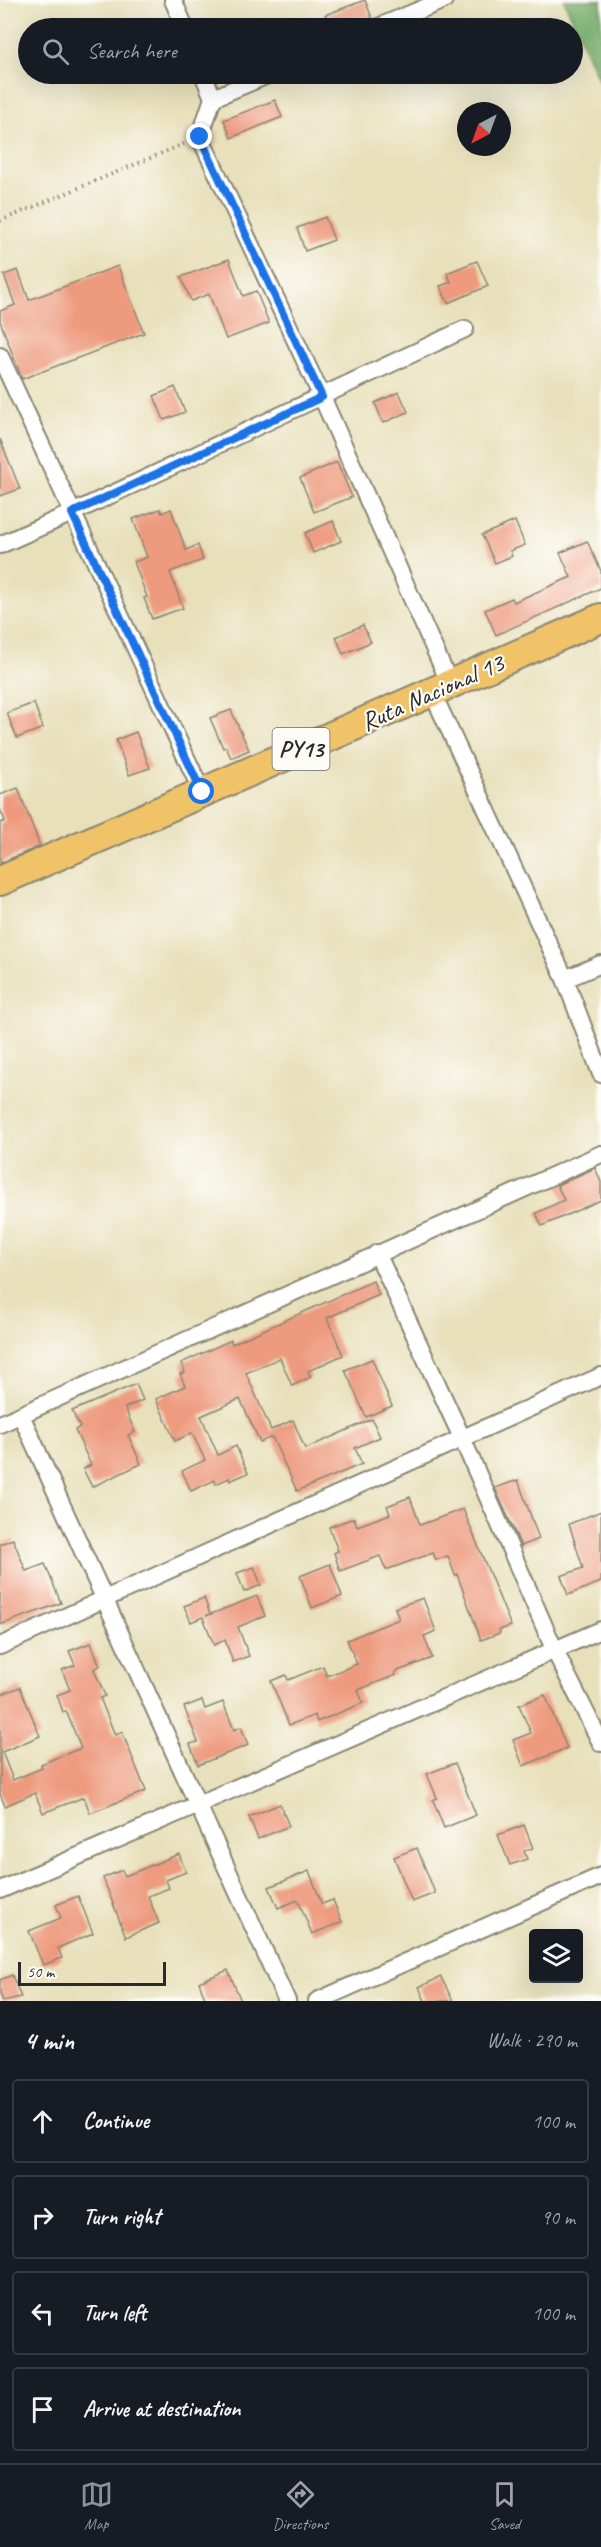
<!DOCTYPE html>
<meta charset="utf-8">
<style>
:root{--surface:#171b24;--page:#242831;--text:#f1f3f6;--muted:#9ea1a6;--line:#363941;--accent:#8c9099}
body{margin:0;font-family:Caveat,sans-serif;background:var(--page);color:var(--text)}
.controls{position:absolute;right:18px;bottom:18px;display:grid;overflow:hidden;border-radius:6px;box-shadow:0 6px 24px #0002}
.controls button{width:54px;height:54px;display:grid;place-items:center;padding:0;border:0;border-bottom:2px solid var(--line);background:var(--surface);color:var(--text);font:30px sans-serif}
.compass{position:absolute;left:457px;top:102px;width:54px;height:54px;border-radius:50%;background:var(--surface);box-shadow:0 6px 24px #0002;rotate:221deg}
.scale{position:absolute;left:18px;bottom:15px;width:148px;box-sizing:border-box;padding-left:6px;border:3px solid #2b2b2b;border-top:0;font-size:16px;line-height:21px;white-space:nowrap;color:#2b2b2b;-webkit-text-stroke:4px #fdfcf7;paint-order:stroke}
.stop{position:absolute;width:18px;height:18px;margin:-14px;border:4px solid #1a73e8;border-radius:50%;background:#fff}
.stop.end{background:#1a73e8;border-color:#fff;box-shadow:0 2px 6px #0008}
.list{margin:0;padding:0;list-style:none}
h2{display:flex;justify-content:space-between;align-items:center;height:78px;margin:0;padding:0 24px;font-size:26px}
h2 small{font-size:20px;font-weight:400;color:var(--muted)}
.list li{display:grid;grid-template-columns:39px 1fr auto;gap:18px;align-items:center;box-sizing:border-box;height:84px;margin:0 12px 12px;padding:0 12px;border:2px solid var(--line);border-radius:6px}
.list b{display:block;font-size:22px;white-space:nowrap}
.list em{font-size:20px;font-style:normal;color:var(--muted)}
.icon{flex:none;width:33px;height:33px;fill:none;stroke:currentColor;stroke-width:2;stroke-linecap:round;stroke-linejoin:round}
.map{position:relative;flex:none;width:601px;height:2001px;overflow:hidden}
.search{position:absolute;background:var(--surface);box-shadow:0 6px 24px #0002;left:18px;right:18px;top:18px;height:66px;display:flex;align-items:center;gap:15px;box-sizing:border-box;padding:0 21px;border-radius:33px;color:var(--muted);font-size:22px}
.sheet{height:462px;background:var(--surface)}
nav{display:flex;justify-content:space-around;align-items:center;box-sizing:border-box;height:84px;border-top:2px solid var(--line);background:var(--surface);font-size:16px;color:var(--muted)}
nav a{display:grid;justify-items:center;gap:3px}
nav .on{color:var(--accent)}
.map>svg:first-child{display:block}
.forest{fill:#75ab68;stroke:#506b4a;stroke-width:1.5}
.building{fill:#ee9a7e}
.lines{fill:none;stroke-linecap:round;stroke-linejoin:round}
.minor-casing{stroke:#8a8673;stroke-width:20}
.trunk-casing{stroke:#8a8673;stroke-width:32}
.path{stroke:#8a8673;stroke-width:4;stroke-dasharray:1.5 4.5;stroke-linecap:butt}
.minor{stroke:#fff;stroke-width:16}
.trunk{stroke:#f1c369;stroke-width:28}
.route{stroke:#1a73e8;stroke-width:8}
.labels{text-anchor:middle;stroke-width:4.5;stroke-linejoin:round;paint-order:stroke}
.shield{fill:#fdfcf7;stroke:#6a6a68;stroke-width:1.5}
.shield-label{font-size:24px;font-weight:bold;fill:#2b2b2b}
.street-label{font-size:26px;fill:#2b2b2b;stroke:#fdfcf7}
</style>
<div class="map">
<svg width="601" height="2001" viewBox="0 0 601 2001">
<rect width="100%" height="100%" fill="#fdfcf7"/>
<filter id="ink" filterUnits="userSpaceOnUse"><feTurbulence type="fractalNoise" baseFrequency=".0167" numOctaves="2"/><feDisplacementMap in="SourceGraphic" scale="12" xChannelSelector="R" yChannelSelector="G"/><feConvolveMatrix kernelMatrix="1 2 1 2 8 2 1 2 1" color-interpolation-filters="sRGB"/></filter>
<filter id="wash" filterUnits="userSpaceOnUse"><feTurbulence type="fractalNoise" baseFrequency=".008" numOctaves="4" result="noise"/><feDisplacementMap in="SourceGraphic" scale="24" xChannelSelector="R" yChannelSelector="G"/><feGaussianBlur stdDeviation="1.35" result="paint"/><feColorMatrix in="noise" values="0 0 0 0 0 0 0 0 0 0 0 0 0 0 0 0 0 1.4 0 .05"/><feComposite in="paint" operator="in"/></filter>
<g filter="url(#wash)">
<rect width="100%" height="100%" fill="#e8e0bb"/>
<path class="forest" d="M564,0H601V86Z"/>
<g id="blocks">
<g class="building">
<path d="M365,0L372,18L367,23L353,28H331L325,15Z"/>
<path d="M275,100L282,117L231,138L224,120Z"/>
<path d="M325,217L334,240L305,251L297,228Z"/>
<path d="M229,259L243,296L256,291L269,323L226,339L209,294L191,301L181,277Z"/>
<path d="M477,261L488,286L448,303L440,286L451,282L447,273Z"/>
<path d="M118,266L144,333L22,379L0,321V311L15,305L4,275L18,270L29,300Z"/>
<path d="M175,387L185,412L164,420L154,396Z"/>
<path d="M399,392L408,412L383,423L375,403Z"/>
<path d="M0,439L20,489L0,496Z"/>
<path d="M337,462L352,497L314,512L300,478Z"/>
<path d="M160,509L162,513L171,509L186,550L198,545L203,560L170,572L183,608L152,619L144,598L147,597L134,562L147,557L133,519Z"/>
<path d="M333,521L341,541L313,553L305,533Z"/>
<path d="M515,521L525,545L510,551L512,556L495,563L482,535Z"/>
<path d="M587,541L601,571V588L496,635L485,610L512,598L514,602L571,577L560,553Z"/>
<path d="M363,625L371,642L343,654L336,637Z"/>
<path d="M34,703L43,728L17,738L7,713Z"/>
<path d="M231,710L249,750L231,758L226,747L223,748L210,718Z"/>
<path d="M136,732L150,768L129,775L116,740Z"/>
<path d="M18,788L40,846L0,863V823L5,821L0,809V795Z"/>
<path d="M595,1168L601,1182V1200L542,1226L536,1213L564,1200L557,1185Z"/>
<path d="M373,1281L379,1295L327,1318L343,1355L308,1371L311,1377L292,1386L280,1358L246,1373L271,1430L293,1420L305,1449L372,1419L380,1437L355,1448L362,1464L297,1491L272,1437L260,1442L240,1399L201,1416L218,1455L236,1446L248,1473L230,1481L229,1478L216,1484L215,1480L191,1491L182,1471L205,1460L192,1433L175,1441L156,1399L185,1386L180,1374L185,1372L181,1363L231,1340L232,1344Z"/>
<path d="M372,1359L392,1406L366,1417L345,1370Z"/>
<path d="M136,1384L143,1400L125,1408L135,1432L128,1435L141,1464L92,1487L83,1469L91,1465L75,1430L80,1427L72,1411Z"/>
<path d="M518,1480L539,1539L521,1546L495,1488Z"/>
<path d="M410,1497L420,1525L463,1509L511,1626L499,1630L500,1633L481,1640L457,1574L455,1575L448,1556L436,1560L433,1553L386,1570L380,1556L340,1571L334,1553L338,1551L329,1527L354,1518L357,1526L390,1514L387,1506Z"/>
<path d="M601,1511V1582L568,1595L561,1576L583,1568L569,1524Z"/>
<path d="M13,1539L26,1571L45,1564L61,1603L0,1625V1544Z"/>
<path d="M330,1564L342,1596L312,1608L300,1576Z"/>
<path d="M254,1567L261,1585L244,1592L237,1573Z"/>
<path d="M257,1596L265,1616L238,1627L249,1656L233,1662L225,1640L214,1645L203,1617L191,1622L184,1606L204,1598L210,1614L206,1616Z"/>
<path d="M423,1598L436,1631L424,1636L432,1658L395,1672L396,1675L358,1690L363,1703L317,1722L315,1715L289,1725L271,1681L286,1675L288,1680L323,1666L327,1676L357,1664L347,1640L399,1619L395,1608Z"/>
<path d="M91,1643L100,1666L94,1669L105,1696L100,1698L115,1735L122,1732L146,1791L90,1813L84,1797L43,1813L35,1793L5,1806L0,1794V1695L20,1687L40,1736L2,1752L13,1780L42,1768L41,1764L81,1748L66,1711L63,1712L57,1695L70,1690L62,1670L75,1665L69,1651Z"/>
<path d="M545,1695L567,1748L523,1766L513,1740L531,1733L519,1705Z"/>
<path d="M202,1700L205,1709L223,1702L234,1730L241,1727L248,1745L198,1765L190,1744L198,1742L184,1707Z"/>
<path d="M455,1763L476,1815L444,1828L433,1800L437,1798L427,1774Z"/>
<path d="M280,1804L289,1826L258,1839L249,1817Z"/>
<path d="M524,1825L533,1848L524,1851L527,1859L510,1865L498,1835Z"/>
<path d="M417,1848L435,1893L412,1902L394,1857Z"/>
<path d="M179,1854L186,1872L166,1880L169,1888L148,1896L159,1923L126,1937L103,1878L122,1870L125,1876Z"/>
<path d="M309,1871L322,1904L333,1900L342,1922L312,1934L298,1900L278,1908L269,1887Z"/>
<path d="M78,1896L93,1933L58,1948L62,1958L43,1965L29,1931L61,1918L56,1905Z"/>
<path d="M228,1970L241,2001H206L199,1982Z"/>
<path d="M12,1975L21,1997L3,2001L0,1994V1980Z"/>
<path d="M441,1977L453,2001H425L419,1987Z"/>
</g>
</g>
</g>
<g filter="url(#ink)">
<use href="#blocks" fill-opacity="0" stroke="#8a8673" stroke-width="1.5"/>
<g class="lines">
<defs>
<g id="minor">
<path d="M173,0L185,28"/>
<path d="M376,28L444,0"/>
<path d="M203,74L213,98"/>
<path d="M270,74L213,98L200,137L322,397L450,684"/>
<path d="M0,356L202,792"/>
<path d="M0,545L72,513L465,329"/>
<path d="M432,692L565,979L601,1074"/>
<path d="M565,979L601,964"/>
<path d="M377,1253L462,1438L555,1651L601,1743"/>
<path d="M21,1415L287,2001"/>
<path d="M0,1424L601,1154"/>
<path d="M0,1646L601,1376"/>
<path d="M0,1890L601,1630"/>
<path d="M317,2001L601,1876"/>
</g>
<path id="trunk" d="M0,881L601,618"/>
</defs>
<use href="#minor" class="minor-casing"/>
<use href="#trunk" class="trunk-casing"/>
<path class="path" d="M0,221L186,143"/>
<use href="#minor" class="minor"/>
<use href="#trunk" class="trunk"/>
</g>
</g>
<g class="lines" filter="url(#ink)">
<path class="route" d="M200,137L322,397L72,513L202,792"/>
</g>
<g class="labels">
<rect class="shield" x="272.5" y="728" width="57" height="42" rx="4.5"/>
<g class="shield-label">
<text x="301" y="757">PY13</text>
</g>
<g class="street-label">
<text transform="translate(432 692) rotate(-24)" y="9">Ruta Nacional 13</text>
</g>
</g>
</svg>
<div class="controls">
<button><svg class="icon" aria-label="layers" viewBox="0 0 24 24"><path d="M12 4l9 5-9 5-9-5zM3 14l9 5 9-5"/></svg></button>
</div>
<svg class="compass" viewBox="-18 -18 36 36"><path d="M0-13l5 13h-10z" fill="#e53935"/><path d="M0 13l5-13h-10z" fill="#9ea1a6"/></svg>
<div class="scale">50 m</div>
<div class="stop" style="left:202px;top:792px"></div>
<div class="stop end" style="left:200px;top:137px"></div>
<div class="search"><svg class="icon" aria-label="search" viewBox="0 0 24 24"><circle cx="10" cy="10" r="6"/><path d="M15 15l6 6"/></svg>Search here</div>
</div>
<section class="sheet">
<h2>4 min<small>Walk · 290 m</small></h2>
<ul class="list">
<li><svg class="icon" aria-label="ahead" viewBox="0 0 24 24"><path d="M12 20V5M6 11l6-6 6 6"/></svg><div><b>Continue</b></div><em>100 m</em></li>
<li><svg class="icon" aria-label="right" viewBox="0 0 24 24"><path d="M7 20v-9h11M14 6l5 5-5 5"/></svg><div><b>Turn right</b></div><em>90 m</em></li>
<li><svg class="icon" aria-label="left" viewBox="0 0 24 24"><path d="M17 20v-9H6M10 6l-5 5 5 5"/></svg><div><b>Turn left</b></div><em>100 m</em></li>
<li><svg class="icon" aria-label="arrive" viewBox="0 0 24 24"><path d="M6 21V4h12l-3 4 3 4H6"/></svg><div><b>Arrive at destination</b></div></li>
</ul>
</section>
<nav>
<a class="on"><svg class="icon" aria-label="map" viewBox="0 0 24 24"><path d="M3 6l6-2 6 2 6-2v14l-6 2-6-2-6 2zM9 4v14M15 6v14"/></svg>Map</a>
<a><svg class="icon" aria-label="directions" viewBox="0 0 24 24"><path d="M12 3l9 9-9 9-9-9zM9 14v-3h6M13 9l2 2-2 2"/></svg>Directions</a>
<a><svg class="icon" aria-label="saved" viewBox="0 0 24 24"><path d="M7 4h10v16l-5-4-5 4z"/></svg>Saved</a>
</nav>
